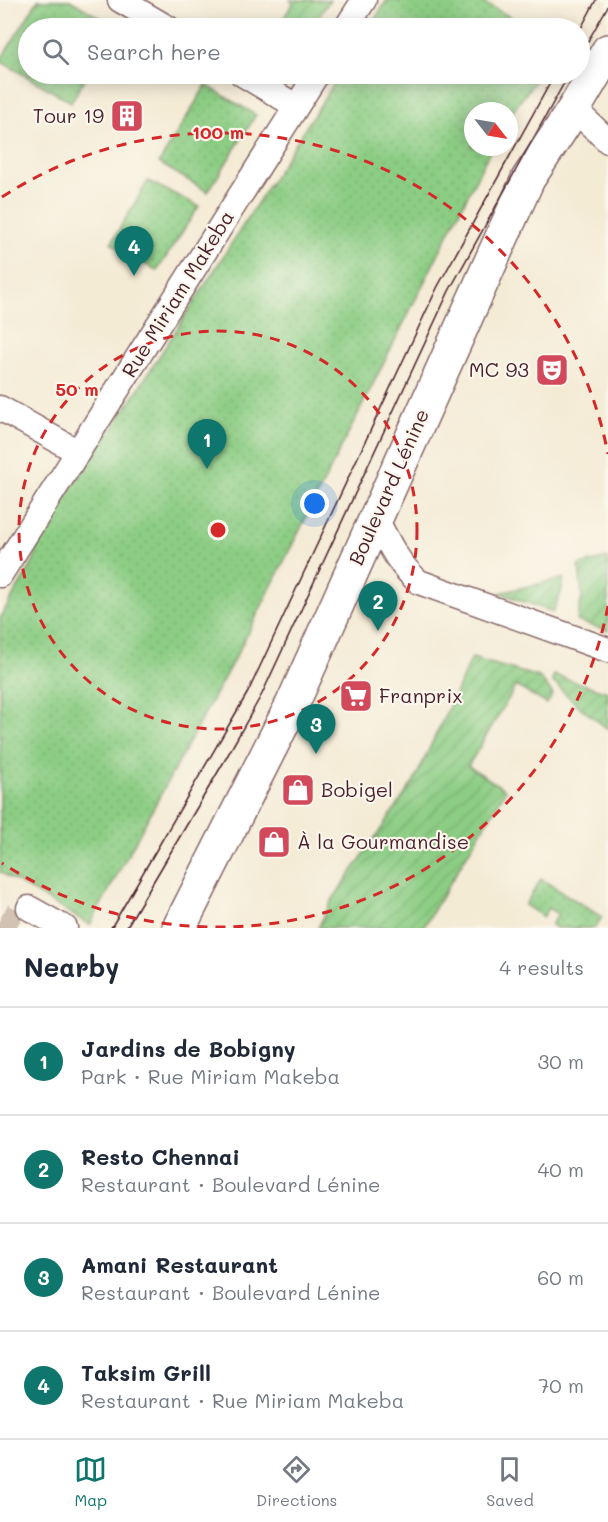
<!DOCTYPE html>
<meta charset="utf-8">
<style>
:root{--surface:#fff;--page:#f6f6f7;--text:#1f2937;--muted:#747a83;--line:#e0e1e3;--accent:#0f766e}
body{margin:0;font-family:Mali,sans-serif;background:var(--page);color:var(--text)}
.compass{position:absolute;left:464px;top:102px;width:54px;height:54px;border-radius:50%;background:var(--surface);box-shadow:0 3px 15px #0003;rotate:121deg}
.you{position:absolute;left:315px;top:504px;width:21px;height:21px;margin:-15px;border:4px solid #fff;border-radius:50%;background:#1a73e8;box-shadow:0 0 0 9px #1a73e833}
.badge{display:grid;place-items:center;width:39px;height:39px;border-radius:50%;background:var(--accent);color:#fff;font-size:20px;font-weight:700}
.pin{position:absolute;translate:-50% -50px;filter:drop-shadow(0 2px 3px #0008)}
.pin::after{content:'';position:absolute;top:32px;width:21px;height:18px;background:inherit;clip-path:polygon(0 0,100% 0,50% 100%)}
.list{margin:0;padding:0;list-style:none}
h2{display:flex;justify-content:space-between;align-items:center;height:78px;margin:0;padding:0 24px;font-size:26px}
h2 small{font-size:20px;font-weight:400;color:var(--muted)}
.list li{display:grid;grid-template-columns:39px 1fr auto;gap:18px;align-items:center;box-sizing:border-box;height:108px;padding:0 24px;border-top:2px solid var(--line)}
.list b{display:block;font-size:22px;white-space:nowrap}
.list p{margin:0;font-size:20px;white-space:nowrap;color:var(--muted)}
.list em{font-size:20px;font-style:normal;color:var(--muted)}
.icon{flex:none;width:33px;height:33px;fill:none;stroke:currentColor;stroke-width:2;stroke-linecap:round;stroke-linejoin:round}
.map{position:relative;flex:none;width:608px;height:928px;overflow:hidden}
.search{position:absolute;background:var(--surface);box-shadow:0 3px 15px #0003;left:18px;right:18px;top:18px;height:66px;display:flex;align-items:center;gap:15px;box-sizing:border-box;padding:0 21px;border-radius:33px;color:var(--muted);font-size:22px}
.sheet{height:510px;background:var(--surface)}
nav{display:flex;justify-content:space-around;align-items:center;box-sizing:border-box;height:84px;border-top:2px solid var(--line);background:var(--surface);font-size:16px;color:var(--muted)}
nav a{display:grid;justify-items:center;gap:3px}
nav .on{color:var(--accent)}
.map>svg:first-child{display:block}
.grass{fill:url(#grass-dots);stroke:#6b7658;stroke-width:1.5}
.garden{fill:url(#garden-furrows);stroke:#6b7658;stroke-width:1.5}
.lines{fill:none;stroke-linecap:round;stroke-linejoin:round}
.primary-tunnel{stroke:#d2c2b3;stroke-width:33;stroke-dasharray:33 16;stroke-linecap:butt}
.street-casing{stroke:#866666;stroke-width:27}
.secondary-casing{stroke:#866666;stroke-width:36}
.street{stroke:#fff;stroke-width:24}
.secondary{stroke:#fff;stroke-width:33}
.tram{stroke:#4a1f2b;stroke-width:1.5}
.ring{fill:none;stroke:#d62828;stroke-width:3;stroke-dasharray:10 8}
.labels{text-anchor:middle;stroke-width:4.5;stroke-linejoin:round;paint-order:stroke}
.poi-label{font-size:20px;fill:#4a1f2b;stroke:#fbf7ec;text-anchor:start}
.street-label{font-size:20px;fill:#4a1f2b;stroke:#fbf7ec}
.centre{fill:#d62828;stroke:#fbf7ec;stroke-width:3}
.ring-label{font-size:18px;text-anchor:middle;font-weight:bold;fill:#d62828;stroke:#fbf7ec;stroke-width:4.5;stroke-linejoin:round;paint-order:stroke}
</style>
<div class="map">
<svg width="608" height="928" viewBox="0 0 608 928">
<defs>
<pattern id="grass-dots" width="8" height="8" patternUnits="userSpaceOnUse" patternTransform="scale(1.5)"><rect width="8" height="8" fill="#8ccd84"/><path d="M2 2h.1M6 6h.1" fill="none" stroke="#7ab072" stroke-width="1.8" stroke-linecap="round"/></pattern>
<pattern id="garden-furrows" width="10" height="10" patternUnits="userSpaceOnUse" patternTransform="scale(1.5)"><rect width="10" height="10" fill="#8ccd84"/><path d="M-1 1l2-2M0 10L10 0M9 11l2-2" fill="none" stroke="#7ab072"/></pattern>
</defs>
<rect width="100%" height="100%" fill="#fbf7ec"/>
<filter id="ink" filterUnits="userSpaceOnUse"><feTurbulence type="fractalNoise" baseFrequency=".0167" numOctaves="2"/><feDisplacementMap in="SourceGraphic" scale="12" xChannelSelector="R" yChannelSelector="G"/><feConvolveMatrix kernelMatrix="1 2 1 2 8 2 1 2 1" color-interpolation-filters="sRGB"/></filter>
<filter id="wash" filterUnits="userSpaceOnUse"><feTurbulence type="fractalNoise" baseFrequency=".008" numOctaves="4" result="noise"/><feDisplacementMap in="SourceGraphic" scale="24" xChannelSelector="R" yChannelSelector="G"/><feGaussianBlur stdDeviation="1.35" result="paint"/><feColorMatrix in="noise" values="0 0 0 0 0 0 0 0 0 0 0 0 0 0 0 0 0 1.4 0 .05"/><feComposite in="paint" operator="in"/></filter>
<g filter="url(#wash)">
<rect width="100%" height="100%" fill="#f4ebd5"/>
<g class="grass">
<path d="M38,0H70L116,27L28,28V74H88L71,102L0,61Z"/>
<path d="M387,0H478L532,28H369Z"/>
<path d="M340,74H540L509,117V111H473V147H492L244,641L90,925L0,872V618L34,561L39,536L130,402Z"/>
<path d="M206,85L256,115L208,192L159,163Z"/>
<path d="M148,181L199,206L157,271L111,243Z"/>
<path d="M541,879L602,917L595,928H557L551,925L558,914L548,908L543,917L525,905Z"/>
</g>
<g class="garden">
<path d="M290,0H330L312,28H282L285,23L282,21L293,3Z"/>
<path d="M608,558V631L577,621L582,597L579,565Z"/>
<path d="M564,578L561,593L553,612L499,593Z"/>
<path d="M472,658L539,677L553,694L547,704L516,686L468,766L506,790L423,928H318L331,902L414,781Z"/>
<path d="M554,675L608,692V729L577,705L552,681Z"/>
</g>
</g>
<g filter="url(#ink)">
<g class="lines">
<path class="primary-tunnel" d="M0,919L16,928"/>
<defs>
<g id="street">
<path d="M120,0L168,28"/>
<path d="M346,28L364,0"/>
<path d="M242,74L296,106"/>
<path d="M574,109L608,141"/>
<path d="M0,408L78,452"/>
<path d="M375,517C388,541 398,565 419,582L608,650"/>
<path d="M0,575L317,74"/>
<path d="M29,908L65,928"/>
</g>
<path id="secondary" d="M179,928L292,705L528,179L574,109L608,51"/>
</defs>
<use href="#street" class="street-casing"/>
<use href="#secondary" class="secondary-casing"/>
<use href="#street" class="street"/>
<use href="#secondary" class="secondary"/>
<g class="tram">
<path d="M580,30L596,0"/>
<path d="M580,55L608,6"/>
<path d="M111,928L248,692L437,288L555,74"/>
<path d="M126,928L225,760L262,694L449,291L569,74"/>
</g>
</g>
</g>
<g class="ring">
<circle cx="218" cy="530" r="199"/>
<path d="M608 606A397 397 0 0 1 2 863M2 197A397 397 0 0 1 608 454"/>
</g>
<defs>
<symbol id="building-square" viewBox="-11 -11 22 22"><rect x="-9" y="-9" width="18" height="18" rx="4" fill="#d1495b" stroke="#fbf7ec"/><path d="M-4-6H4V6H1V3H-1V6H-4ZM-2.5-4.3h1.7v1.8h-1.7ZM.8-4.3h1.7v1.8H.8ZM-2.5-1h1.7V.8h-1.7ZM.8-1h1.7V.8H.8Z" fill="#fff"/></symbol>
<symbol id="theatre-square" viewBox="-11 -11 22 22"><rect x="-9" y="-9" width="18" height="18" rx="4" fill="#d1495b" stroke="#fbf7ec"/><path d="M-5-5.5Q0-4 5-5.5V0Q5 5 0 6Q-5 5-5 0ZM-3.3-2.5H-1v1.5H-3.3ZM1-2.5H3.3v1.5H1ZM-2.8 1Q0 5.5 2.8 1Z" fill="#fff"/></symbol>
<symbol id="supermarket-square" viewBox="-11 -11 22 22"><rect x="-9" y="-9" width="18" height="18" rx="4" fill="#d1495b" stroke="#fbf7ec"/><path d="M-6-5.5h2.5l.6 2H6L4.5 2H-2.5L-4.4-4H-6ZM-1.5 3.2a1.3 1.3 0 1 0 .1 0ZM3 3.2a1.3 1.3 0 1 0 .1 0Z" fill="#fff"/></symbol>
<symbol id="shop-square" viewBox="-11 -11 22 22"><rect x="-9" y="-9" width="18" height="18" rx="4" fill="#d1495b" stroke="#fbf7ec"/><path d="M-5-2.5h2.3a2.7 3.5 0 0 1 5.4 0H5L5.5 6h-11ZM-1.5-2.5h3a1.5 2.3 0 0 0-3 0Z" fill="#fff"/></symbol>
</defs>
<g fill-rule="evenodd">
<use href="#building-square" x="108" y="97" width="38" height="38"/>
<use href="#theatre-square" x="533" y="351" width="38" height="38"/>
<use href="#supermarket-square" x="337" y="677" width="38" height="38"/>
<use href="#shop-square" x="279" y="771" width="38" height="38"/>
<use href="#shop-square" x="255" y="823" width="38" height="38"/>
</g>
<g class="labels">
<g class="poi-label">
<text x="104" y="123" text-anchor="end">Tour 19</text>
<text x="529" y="377" text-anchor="end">MC 93</text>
<text x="379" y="703">Franprix</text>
<text x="321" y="797">Bobigel</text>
<text x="297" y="849">À la Gourmandise</text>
</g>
<g class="street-label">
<text transform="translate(178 294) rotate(-58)" y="7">Rue Miriam Makeba</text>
<text transform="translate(389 487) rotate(-66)" y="7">Boulevard Lénine</text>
</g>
</g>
<circle cx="218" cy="530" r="9" class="centre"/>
<g class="ring-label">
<text x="218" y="139">100 m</text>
<text x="77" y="396">50 m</text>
</g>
</svg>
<svg class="compass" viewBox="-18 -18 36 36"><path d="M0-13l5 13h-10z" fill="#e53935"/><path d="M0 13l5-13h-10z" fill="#747a83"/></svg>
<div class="you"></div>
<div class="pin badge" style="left:207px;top:469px">1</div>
<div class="pin badge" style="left:378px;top:631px">2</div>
<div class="pin badge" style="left:316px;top:754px">3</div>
<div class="pin badge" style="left:134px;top:276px">4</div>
<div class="search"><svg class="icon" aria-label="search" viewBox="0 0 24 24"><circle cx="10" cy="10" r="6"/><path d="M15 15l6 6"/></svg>Search here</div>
</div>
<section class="sheet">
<h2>Nearby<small>4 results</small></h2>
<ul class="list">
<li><span class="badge">1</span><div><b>Jardins de Bobigny</b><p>Park · Rue Miriam Makeba</p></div><em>30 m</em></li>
<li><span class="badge">2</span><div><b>Resto Chennai</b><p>Restaurant · Boulevard Lénine</p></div><em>40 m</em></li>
<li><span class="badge">3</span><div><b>Amani Restaurant</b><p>Restaurant · Boulevard Lénine</p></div><em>60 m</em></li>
<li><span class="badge">4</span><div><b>Taksim Grill</b><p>Restaurant · Rue Miriam Makeba</p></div><em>70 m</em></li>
</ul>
</section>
<nav>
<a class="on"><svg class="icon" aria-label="map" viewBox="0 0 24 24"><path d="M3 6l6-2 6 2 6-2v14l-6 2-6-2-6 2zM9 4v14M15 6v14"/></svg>Map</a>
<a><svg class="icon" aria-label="directions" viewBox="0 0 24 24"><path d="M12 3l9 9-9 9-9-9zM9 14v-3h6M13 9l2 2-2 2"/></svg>Directions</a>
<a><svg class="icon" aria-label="saved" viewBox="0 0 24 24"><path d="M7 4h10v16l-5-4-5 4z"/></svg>Saved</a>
</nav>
